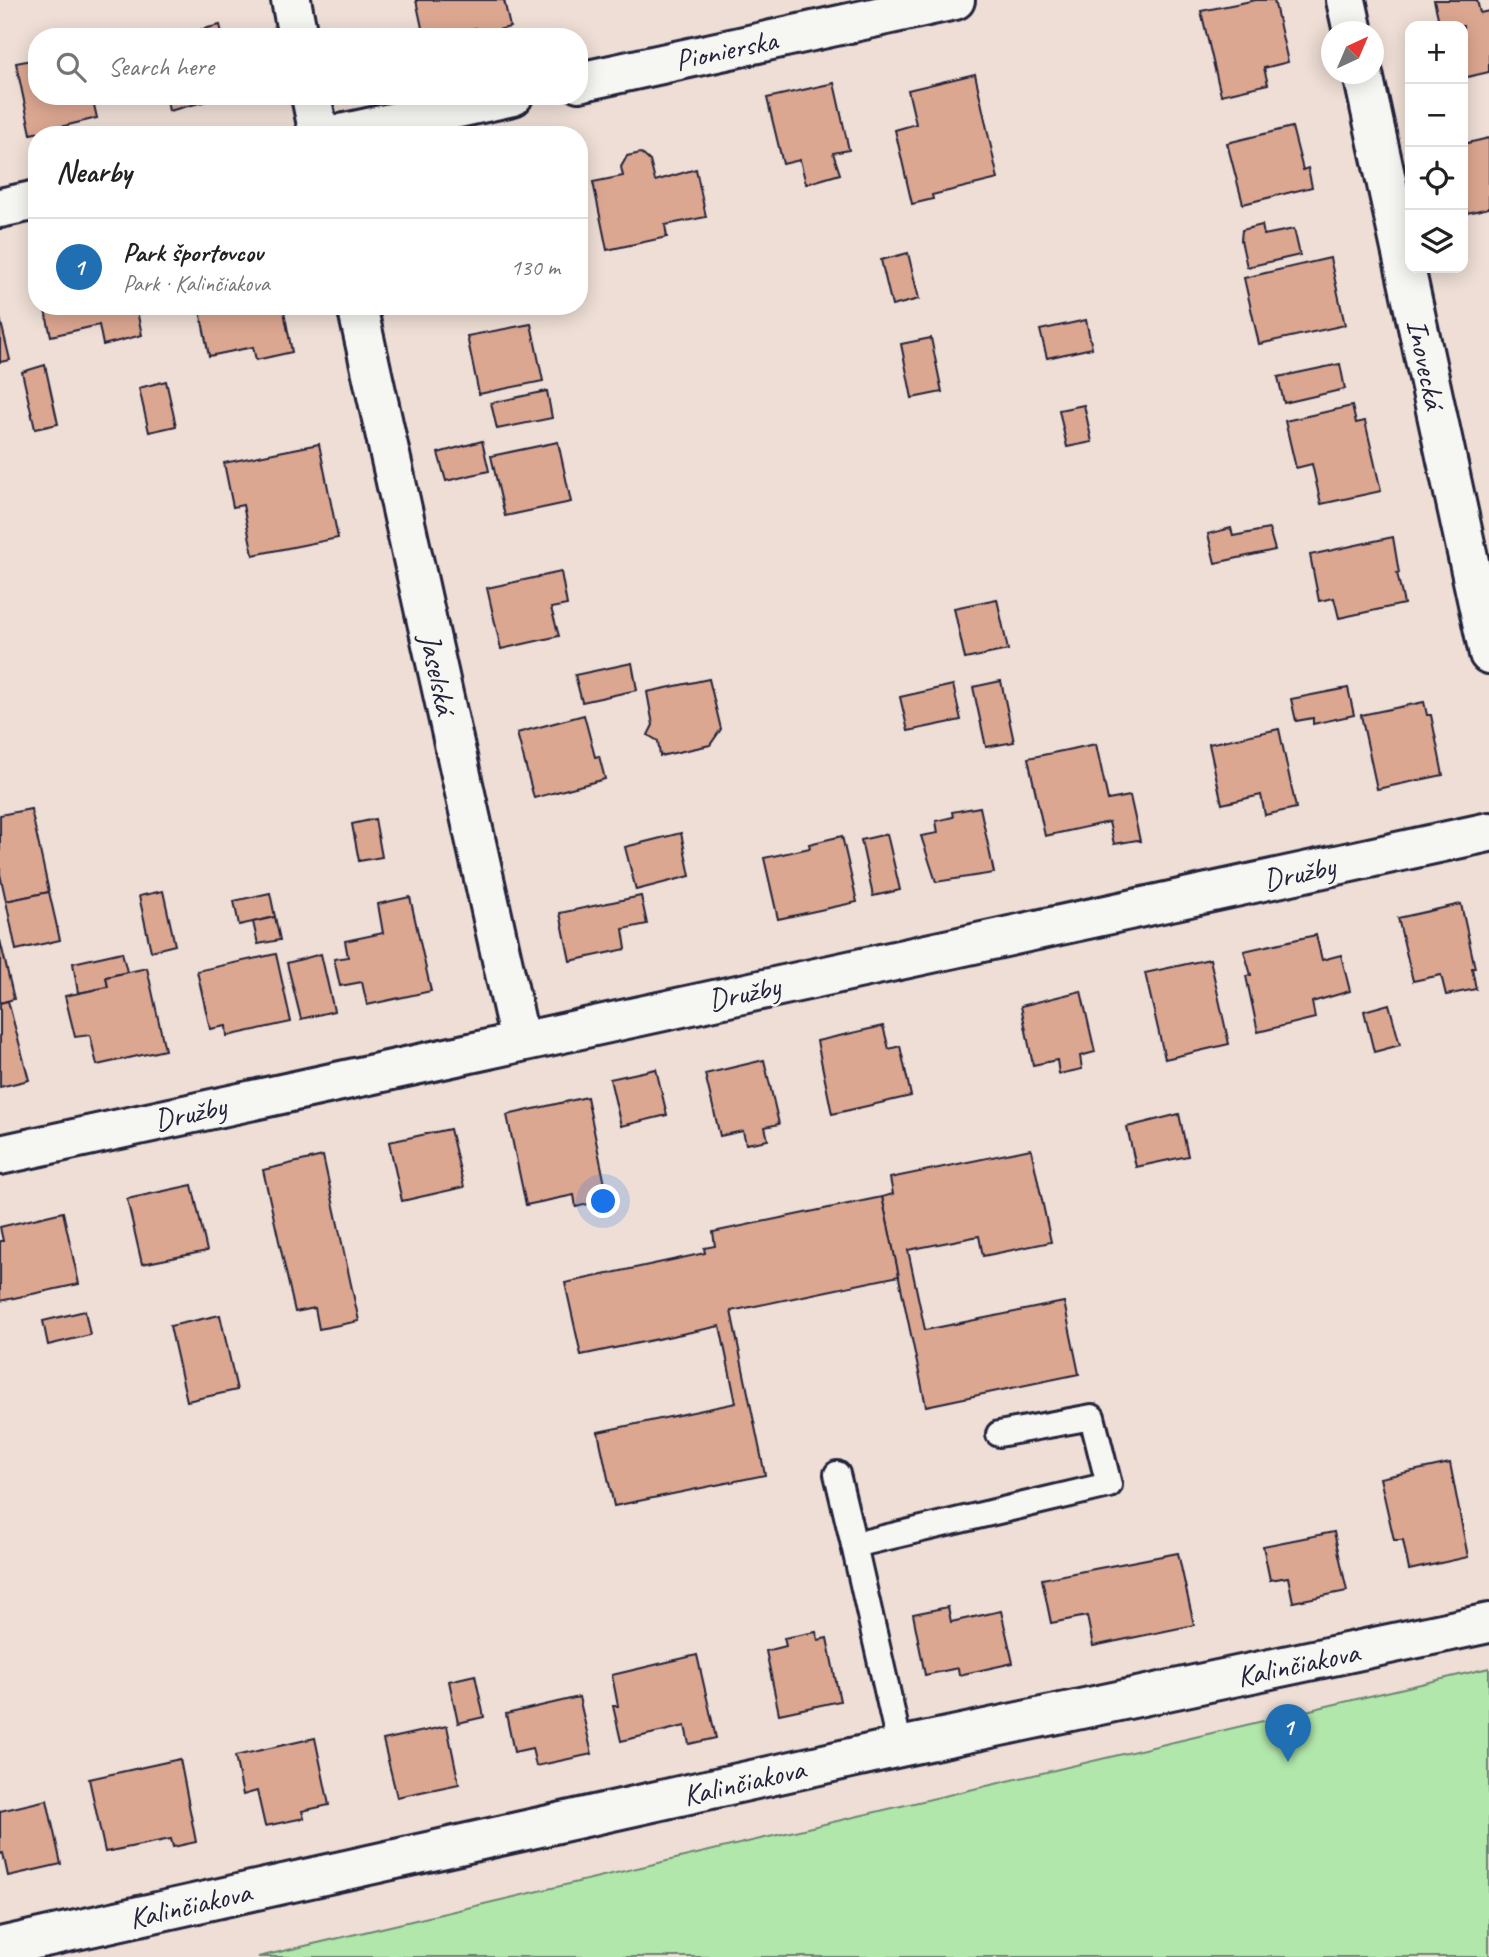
<!DOCTYPE html>
<meta charset="utf-8">
<style>
:root{--surface:#fff;--page:#f6f6f6;--text:#222;--muted:#767676;--line:#e0e0e0;--accent:#1f6fb2}
body{margin:0;font-family:Caveat,sans-serif;background:var(--page);color:var(--text)}
.controls{position:absolute;right:21px;top:21px;display:grid;overflow:hidden;border-radius:14px;box-shadow:0 4px 18px #0003}
.controls button{width:63px;height:63px;display:grid;place-items:center;padding:0;border:0;border-bottom:2px solid var(--line);background:var(--surface);color:var(--text);font:35px sans-serif}
.compass{position:absolute;left:1321px;top:21px;width:63px;height:63px;border-radius:50%;background:var(--surface);box-shadow:0 4px 18px #0003;rotate:44deg}
.you{position:absolute;left:604px;top:1202px;width:24px;height:24px;margin:-18px;border:5px solid #fff;border-radius:50%;background:#1a73e8;box-shadow:0 0 0 10px #1a73e833}
.badge{display:grid;place-items:center;width:46px;height:46px;border-radius:50%;background:var(--accent);color:#fff;font-size:23px;font-weight:700}
.pin{position:absolute;translate:-50% -58px;filter:drop-shadow(0 2px 4px #0008)}
.pin::after{content:'';position:absolute;top:37px;width:24px;height:21px;background:inherit;clip-path:polygon(0 0,100% 0,50% 100%)}
.list{margin:0;padding:0;list-style:none}
h2{display:flex;justify-content:space-between;align-items:center;height:91px;margin:0;padding:0 28px;font-size:30px}
h2 small{font-size:23px;font-weight:400;color:var(--muted)}
.list li{display:grid;grid-template-columns:46px 1fr auto;gap:21px;align-items:center;box-sizing:border-box;height:98px;padding:0 28px;border-top:2px solid var(--line)}
.list b{display:block;font-size:26px;white-space:nowrap}
.list p{margin:0;font-size:23px;white-space:nowrap;color:var(--muted)}
.list em{font-size:23px;font-style:normal;color:var(--muted)}
.icon{flex:none;width:38px;height:38px;fill:none;stroke:currentColor;stroke-width:2;stroke-linecap:round;stroke-linejoin:round}
.map{position:relative;flex:none;width:1489px;height:1957px;overflow:hidden}
.search{position:absolute;background:var(--surface);box-shadow:0 4px 18px #0003;left:28px;top:28px;width:560px;height:77px;display:flex;align-items:center;gap:18px;box-sizing:border-box;padding:0 24px;border-radius:28px;color:var(--muted);font-size:26px}
.panel{position:absolute;background:var(--surface);box-shadow:0 4px 18px #0003;left:28px;top:126px;width:560px;height:189px;border-radius:28px}
.map>svg:first-child{display:block}
.green{fill:#b1e7aa;stroke:#6a8472;stroke-width:2}
.building{fill:#dca791;stroke:#22223b;stroke-width:2}
.lines{fill:none;stroke-linecap:round;stroke-linejoin:round}
.service-casing{stroke:#22223b;stroke-width:30}
.minor-casing{stroke:#22223b;stroke-width:44}
.service{stroke:#f6f6f2;stroke-width:24}
.minor{stroke:#f6f6f2;stroke-width:38}
.labels{text-anchor:middle;stroke-width:5;stroke-linejoin:round;paint-order:stroke}
.street-label{font-size:30px;fill:#22223b;stroke:#f6f6f2}
</style>
<div class="map">
<svg width="1489" height="1957" viewBox="0 0 1489 1957">
<rect width="100%" height="100%" fill="#eeded5"/>
<filter id="ink" filterUnits="userSpaceOnUse"><feTurbulence type="fractalNoise" baseFrequency=".0143" numOctaves="2"/><feDisplacementMap in="SourceGraphic" scale="14" xChannelSelector="R" yChannelSelector="G"/><feConvolveMatrix kernelMatrix="1 2 1 2 8 2 1 2 1" color-interpolation-filters="sRGB"/></filter>
<g filter="url(#ink)">
<path class="green" d="M1489,1668V1957H258Z"/>
<g class="building">
<path d="M416,0H504L510,27L478,35L476,28L436,37H424Z"/>
<path d="M1256,0H1274L1288,62L1264,68L1268,84L1221,95L1201,11Z"/>
<path d="M1434,0H1477L1480,13L1489,11V72L1463,78V26H1440Z"/>
<path d="M220,25L223,37H170Z"/>
<path d="M37,59V96H92L97,118L31,134L16,63Z"/>
<path d="M975,74L998,179L932,195L933,199L912,204L895,130L916,124L908,90Z"/>
<path d="M834,83L849,150L833,153L840,174L806,184L800,160L783,164L767,98Z"/>
<path d="M166,96H226L169,111Z"/>
<path d="M1292,127L1303,170L1308,168L1312,187L1243,204L1227,143Z"/>
<path d="M1489,138V208L1467,213L1463,192V144Z"/>
<path d="M641,153L650,161L655,181L696,169L706,217L665,225L667,237L607,250L593,182L623,176L621,167L627,156Z"/>
<path d="M1262,225L1264,235L1294,229L1300,255L1247,267L1241,240L1242,230Z"/>
<path d="M908,253L919,299L892,306L881,260Z"/>
<path d="M1330,258L1345,325L1259,344L1244,278Z"/>
<path d="M44,306H136L142,335L103,345L99,325L51,336Z"/>
<path d="M199,306H283L292,352L256,360L253,347L209,356Z"/>
<path d="M0,318L10,360L0,362Z"/>
<path d="M1086,320L1092,348L1047,358L1040,330Z"/>
<path d="M531,324L543,381L479,394L467,336Z"/>
<path d="M931,338L942,392L912,398L901,344Z"/>
<path d="M1340,364L1345,389L1284,403L1278,377Z"/>
<path d="M45,365L58,424L35,429L22,372Z"/>
<path d="M166,381L176,426L149,432L139,388Z"/>
<path d="M547,391L552,418L497,429L491,403Z"/>
<path d="M1084,405L1092,442L1067,447L1059,410Z"/>
<path d="M1352,406L1356,423L1365,421L1381,491L1321,504L1312,464L1296,468L1285,421Z"/>
<path d="M482,441L489,471L446,481L438,453Z"/>
<path d="M558,442L571,502L505,516L491,456Z"/>
<path d="M319,444L338,538L253,555L243,505L233,507L224,463Z"/>
<path d="M1231,528L1233,536L1269,529L1275,550L1215,563L1208,534Z"/>
<path d="M1393,537L1399,573H1397L1404,604L1339,618L1334,598L1319,601L1310,555Z"/>
<path d="M561,572L567,605L551,608L559,636L501,649L487,588Z"/>
<path d="M997,599L1008,650L965,659L954,608Z"/>
<path d="M632,663L637,690L582,702L575,675Z"/>
<path d="M709,679L721,729L710,745L660,756L658,741L648,735L653,725L647,692Z"/>
<path d="M1001,681L1014,742L986,747L973,687Z"/>
<path d="M953,685L961,720L908,731L900,697Z"/>
<path d="M1348,688L1354,715L1313,724V718L1296,721L1291,699Z"/>
<path d="M1424,702L1427,715H1431L1443,775L1377,789L1361,715Z"/>
<path d="M584,715L595,757L599,756L605,779L534,798L517,733Z"/>
<path d="M1279,729L1296,808L1265,815L1261,795L1222,804L1209,744Z"/>
<path d="M1096,744L1108,800L1130,796L1140,841L1137,840L1114,844L1109,822L1045,836L1028,758Z"/>
<path d="M980,807L994,873L936,882L921,836L938,833L936,821L953,817L952,812Z"/>
<path d="M31,809L49,892L6,901L0,874V815Z"/>
<path d="M375,819L382,857L359,861L352,824Z"/>
<path d="M681,833L690,876L636,890L625,847Z"/>
<path d="M887,834L900,890L873,896L861,840Z"/>
<path d="M842,836L857,902L778,919L764,858L810,848L809,844Z"/>
<path d="M163,891L175,945L151,951L139,896Z"/>
<path d="M49,892L60,940L16,950L6,901Z"/>
<path d="M270,893L275,917L239,925L234,901Z"/>
<path d="M641,896L647,924L623,929L626,949L570,961L560,913Z"/>
<path d="M410,897L431,991L367,1005L362,982L340,986L334,959L348,957L345,941L383,933L378,904Z"/>
<path d="M1461,904L1475,968H1472L1476,989L1446,995L1441,975L1413,981L1398,918Z"/>
<path d="M275,917L280,940L258,944L253,922Z"/>
<path d="M1316,935L1322,960L1341,955L1350,991L1312,1002L1315,1018L1258,1032L1246,976L1251,975L1244,951Z"/>
<path d="M0,940L14,999L0,1003Z"/>
<path d="M122,952L127,972L106,977L108,987L78,993L73,963Z"/>
<path d="M276,954L291,1022L227,1036L226,1026L210,1029L197,971Z"/>
<path d="M321,954L334,1011L301,1019L287,963Z"/>
<path d="M1210,959L1229,1044L1165,1059L1145,973Z"/>
<path d="M147,968L165,1050L97,1065L90,1035L75,1037L65,996L108,987L106,977Z"/>
<path d="M1081,991L1095,1052L1080,1056L1082,1069L1059,1074L1057,1060L1033,1065L1021,1006Z"/>
<path d="M8,1001L29,1080L0,1087V1003Z"/>
<path d="M1389,1004L1400,1045L1374,1052L1364,1011Z"/>
<path d="M883,1026L889,1049L900,1046L911,1096L832,1114L817,1041Z"/>
<path d="M764,1060L779,1124L765,1127L768,1140L746,1144L743,1131L720,1136L705,1074Z"/>
<path d="M656,1069L667,1115L621,1126L610,1079Z"/>
<path d="M587,1097L608,1199L576,1207L574,1195L526,1205L507,1115Z"/>
<path d="M1179,1114L1188,1156L1136,1167L1127,1127Z"/>
<path d="M450,1129L464,1187L402,1201L389,1142Z"/>
<path d="M1031,1149L1051,1242L983,1256L979,1236L908,1250L925,1330L1064,1302L1079,1374L926,1406L882,1197L893,1194L890,1178Z"/>
<path d="M323,1156L359,1321L319,1329L315,1308L295,1312L263,1170Z"/>
<path d="M192,1185L207,1251L142,1264L127,1199Z"/>
<path d="M882,1197L899,1276L731,1311L765,1475L614,1506L598,1432L736,1403L720,1326L581,1355L565,1283L705,1253L704,1248L715,1246L713,1232Z"/>
<path d="M63,1212L79,1284L0,1301V1241H3L0,1227Z"/>
<path d="M85,1311L90,1335L48,1345L43,1321Z"/>
<path d="M220,1315L237,1390L187,1401L170,1326Z"/>
<path d="M1450,1463L1468,1557L1409,1570L1403,1540H1394L1380,1478Z"/>
<path d="M1334,1532L1347,1591L1293,1602L1288,1577L1270,1580L1263,1546Z"/>
<path d="M1178,1553L1194,1625L1093,1646L1087,1616L1051,1623L1042,1579Z"/>
<path d="M948,1607L951,1622L1001,1611L1013,1663L959,1675L958,1668L925,1675L913,1614Z"/>
<path d="M816,1632L818,1640L827,1638L840,1701L779,1714L766,1651L786,1646L784,1638Z"/>
<path d="M697,1655L716,1738L689,1744L685,1726L621,1741L613,1706H618L612,1675Z"/>
<path d="M475,1675L484,1717L458,1723L449,1681Z"/>
<path d="M579,1697L592,1754L536,1766L532,1748L514,1752L506,1714Z"/>
<path d="M447,1726L459,1784L397,1797L383,1740Z"/>
<path d="M315,1738L329,1805L302,1811L304,1818L265,1826L257,1791L243,1795L235,1756Z"/>
<path d="M180,1759L196,1842L173,1847L171,1839L105,1852L89,1779Z"/>
<path d="M47,1800L61,1864L8,1876L3,1853L0,1854V1811Z"/>
</g>
<g class="lines">
<defs>
<g id="service">
<path d="M837,1474L854,1545"/>
<path d="M900,1747L854,1545L1109,1485L1092,1417L999,1434"/>
</g>
<g id="minor">
<path d="M291,0L298,37"/>
<path d="M1346,0L1353,32"/>
<path d="M1363,74L1489,654"/>
<path d="M579,82L955,0"/>
<path d="M311,96L319,135"/>
<path d="M336,135L513,96"/>
<path d="M0,208L37,200"/>
<path d="M357,306L520,1041"/>
<path d="M0,1155L1489,832"/>
<path d="M0,1947L900,1747L1489,1623"/>
</g>
</defs>
<use href="#service" class="service-casing"/>
<use href="#minor" class="minor-casing"/>
<use href="#service" class="service"/>
<use href="#minor" class="minor"/>
</g>
</g>
<g class="labels">
<g class="street-label">
<text transform="translate(726 50) rotate(-12)" y="10">Pionierska</text>
<text transform="translate(1426 364) rotate(78)" y="10">Inovecká</text>
<text transform="translate(438 674) rotate(78)" y="10">Jaselská</text>
<text transform="translate(1299 873) rotate(-12)" y="10">Družby</text>
<text transform="translate(744 993) rotate(-12)" y="10">Družby</text>
<text transform="translate(190 1113) rotate(-12)" y="10">Družby</text>
<text transform="translate(1298 1664) rotate(-12)" y="10">Kalinčiakova</text>
<text transform="translate(744 1782) rotate(-13)" y="10">Kalinčiakova</text>
<text transform="translate(190 1905) rotate(-13)" y="10">Kalinčiakova</text>
</g>
</g>
</svg>
<div class="controls">
<button>+</button>
<button>−</button>
<button><svg class="icon" aria-label="locate" viewBox="0 0 24 24"><circle cx="12" cy="12" r="6"/><path d="M12 2v4M12 18v4M2 12h4M18 12h4"/></svg></button>
<button><svg class="icon" aria-label="layers" viewBox="0 0 24 24"><path d="M12 4l9 5-9 5-9-5zM3 14l9 5 9-5"/></svg></button>
</div>
<svg class="compass" viewBox="-18 -18 36 36"><path d="M0-13l5 13h-10z" fill="#e53935"/><path d="M0 13l5-13h-10z" fill="#767676"/></svg>
<div class="you"></div>
<div class="pin badge" style="left:1288px;top:1762px">1</div>
<div class="search"><svg class="icon" aria-label="search" viewBox="0 0 24 24"><circle cx="10" cy="10" r="6"/><path d="M15 15l6 6"/></svg>Search here</div>
<section class="panel">
<h2>Nearby<small></small></h2>
<ul class="list">
<li><span class="badge">1</span><div><b>Park športovcov</b><p>Park · Kalinčiakova</p></div><em>130 m</em></li>
</ul>
</section>
</div>
